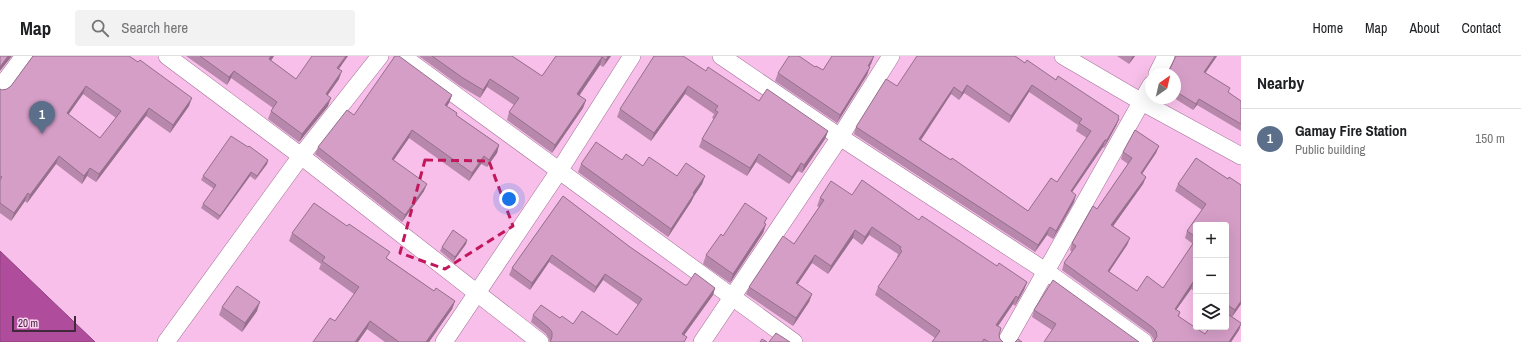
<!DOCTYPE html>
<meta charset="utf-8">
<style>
:root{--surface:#fff;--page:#f2f2f2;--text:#202124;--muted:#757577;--line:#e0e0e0;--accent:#0b8043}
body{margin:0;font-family:"Archivo Narrow",sans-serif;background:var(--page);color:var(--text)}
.controls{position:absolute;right:12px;bottom:12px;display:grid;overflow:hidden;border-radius:4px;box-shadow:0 4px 16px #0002}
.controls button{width:36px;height:36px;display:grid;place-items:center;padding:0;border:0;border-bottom:1px solid var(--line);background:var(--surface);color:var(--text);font:20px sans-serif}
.compass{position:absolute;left:1145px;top:12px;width:36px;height:36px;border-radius:50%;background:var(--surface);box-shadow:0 4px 16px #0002;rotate:34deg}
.scale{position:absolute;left:12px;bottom:10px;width:64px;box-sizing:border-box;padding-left:4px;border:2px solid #3f293a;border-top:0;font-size:11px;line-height:14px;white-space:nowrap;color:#3f293a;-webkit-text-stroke:3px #fed0f2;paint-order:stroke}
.you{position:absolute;left:509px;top:143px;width:14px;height:14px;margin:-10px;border:3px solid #fff;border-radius:50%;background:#1a73e8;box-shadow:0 0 0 6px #1a73e833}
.badge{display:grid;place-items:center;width:26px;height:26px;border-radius:50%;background:var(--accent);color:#fff;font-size:13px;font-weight:700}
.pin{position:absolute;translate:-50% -33px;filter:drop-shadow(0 1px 2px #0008)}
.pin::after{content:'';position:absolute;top:21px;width:14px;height:12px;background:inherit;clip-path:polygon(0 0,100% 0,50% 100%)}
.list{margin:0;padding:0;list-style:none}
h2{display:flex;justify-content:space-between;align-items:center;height:52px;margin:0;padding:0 16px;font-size:17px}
h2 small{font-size:13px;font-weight:400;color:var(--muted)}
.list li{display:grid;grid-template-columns:26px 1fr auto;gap:12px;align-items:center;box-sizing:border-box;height:60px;padding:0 16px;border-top:1px solid var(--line)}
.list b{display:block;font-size:15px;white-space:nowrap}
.list p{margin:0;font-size:13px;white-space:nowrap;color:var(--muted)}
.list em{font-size:13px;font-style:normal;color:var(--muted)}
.icon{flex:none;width:22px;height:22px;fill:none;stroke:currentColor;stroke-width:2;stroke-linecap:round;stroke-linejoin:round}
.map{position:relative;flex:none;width:1241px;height:286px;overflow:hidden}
header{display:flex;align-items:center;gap:24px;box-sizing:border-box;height:56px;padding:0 20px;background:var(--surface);border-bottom:1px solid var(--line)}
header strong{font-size:19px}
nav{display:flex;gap:22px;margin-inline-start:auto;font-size:14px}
.search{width:280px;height:36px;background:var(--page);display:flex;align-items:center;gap:10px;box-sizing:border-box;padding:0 14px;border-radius:4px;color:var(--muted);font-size:15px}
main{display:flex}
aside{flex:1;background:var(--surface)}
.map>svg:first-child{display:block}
.water{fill:#b04c9c;stroke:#8e427f}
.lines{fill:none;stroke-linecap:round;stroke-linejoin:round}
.street-casing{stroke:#a47097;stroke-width:18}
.street{stroke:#fff;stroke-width:17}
.wall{fill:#b788ab;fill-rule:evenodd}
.shaded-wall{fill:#956f8b}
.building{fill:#d59ec7;stroke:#956f8b;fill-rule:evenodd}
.marked{fill:none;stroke:#c2185b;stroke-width:3;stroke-dasharray:8 5;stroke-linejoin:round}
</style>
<header>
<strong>Map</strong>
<div class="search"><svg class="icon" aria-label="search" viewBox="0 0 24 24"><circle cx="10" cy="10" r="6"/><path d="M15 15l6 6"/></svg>Search here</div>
<nav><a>Home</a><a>Map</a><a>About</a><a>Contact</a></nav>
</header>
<main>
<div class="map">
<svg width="1241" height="286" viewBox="0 0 1241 286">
<rect width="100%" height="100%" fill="#f7bfe9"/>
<path class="water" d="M0,195L95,286H0Z"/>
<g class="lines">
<defs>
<g id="street">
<path d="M167,0L301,100L540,286"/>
<path d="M402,0L794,286"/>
<path d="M721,0L840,81L1047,216L1144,286"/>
<path d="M1063,0L1142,46L1241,100"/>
<path d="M1157,18L1166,0"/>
<path d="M0,32L24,0"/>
<path d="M166,286L301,100L380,0"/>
<path d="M444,286L559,115L632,0"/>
<path d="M702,286L840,81L891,0"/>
<path d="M1006,286L1151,29"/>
</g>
</defs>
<use href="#street" class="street-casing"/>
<use href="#street" class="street"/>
</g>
<g class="wall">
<path d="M33,0L189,50L170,77L146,60L96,126L87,120L82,128L56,108L27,147L25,145L11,165L0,157V33L2,34L7,33L11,30ZM83,38L116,62L100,82L68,58Z"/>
<path d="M186,0H274L271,5L296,23L339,13V23L327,39L328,50L299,86L268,63L271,55L273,52L231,22L227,29Z"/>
<path d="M419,0H512L542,20L556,0H611L603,11L600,9L579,39L586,44L583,52L552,97L507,64L509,56L514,49L487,31L480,42L460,30Z"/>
<path d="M874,0L871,8L869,11L867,19L837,67L775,25L778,17L815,11L823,14Z"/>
<path d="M1117,0H1135L1129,8Z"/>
<path d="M1176,0H1217L1205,17L1229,37L1241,45V75L1197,49L1193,54L1174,42H1175V18L1168,17Z"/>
<path d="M1025,7L1056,24L1119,63L1116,70L1104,92L1103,91L1072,136L1074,146L1053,183L1047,179L1035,196L854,78L856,71L897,30ZM1029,36L1078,69L1076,75L1087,82L1057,126L1028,155L921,84L951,38L959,44L964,37L1009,67Z"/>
<path d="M706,15L759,45L828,75L825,83L802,117L798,115L789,128L756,106L747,120L699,91L702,83L714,63L712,62L714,58L685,38L651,85L617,61L620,53Z"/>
<path d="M452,39L449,47L447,50L457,57L456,59L499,89L497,97L487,111L481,108L469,125L409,82L393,104L424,135L402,166L315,98L318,91L354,59Z"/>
<path d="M1135,74L1159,90L1156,97L1142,118L1146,121L1143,128L1113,170L1130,182L1127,189L1109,216L1137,235L1147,220L1163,232L1193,188L1185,182L1187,175L1202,154L1175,135L1178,128L1196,102L1228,123L1229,121L1241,129V248L1232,261L1226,257V169H1196V236L1191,233L1176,254L1180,256L1179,261L1205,278L1210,271H1226V257L1241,267L1239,274L1231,286H1153L1154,285L1153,282L1150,278L1062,214L1064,207L1072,196L1070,194L1072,187L1093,150L1097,153L1128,108L1121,103L1123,96Z"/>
<path d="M248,91L268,104L267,108L255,124L250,120L218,164L201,152L203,148L214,133L201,124L203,120Z"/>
<path d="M622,104L677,120H705L702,128L694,140L691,146L668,181L578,116L581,108Z"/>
<path d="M852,139L919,164L997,210L1027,226L1024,234L1015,250L1013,248L998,270L999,279L1000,283L1003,286H932L935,282L875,239L878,231L898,202L897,201L898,198L869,179L862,189L853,182L828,218L812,207L797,229L812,238L809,246L793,270L746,238L749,231L794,188L819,151L817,150L820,142Z"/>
<path d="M563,140L630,191L685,229L715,232L713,239L684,279L550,286L549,283L546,278L531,266L533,259L560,262L573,268L617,279L638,249L603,224L594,237L549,206L530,234L509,219L512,212Z"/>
<path d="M765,168H766L763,177L730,227L703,208L706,199L723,180Z"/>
<path d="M292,177L388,203L434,235L455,245L452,253L429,286H385L367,273L358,286L335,265L354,238L319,213L321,208L289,185Z"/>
<path d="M467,184L466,188L453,206L440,195L442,191Z"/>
<path d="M222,251L257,255L242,276L219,259Z"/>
<path d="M1034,254L1139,286L1052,274L1032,261Z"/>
</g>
<g class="shaded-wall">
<path d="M8,0H12L0,15V11Z"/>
<path d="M271,0H274L266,11L269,3Z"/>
<path d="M346,0H348L334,20L337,12Z"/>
<path d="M608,0H611L603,11L606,4Z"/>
<path d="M874,0L871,8L865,18L868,10Z"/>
<path d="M1133,0H1135L1129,8L1132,1Z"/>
<path d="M1215,0H1217L1202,22L1204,16Z"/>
<path d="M602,1L600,9L575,46L577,38Z"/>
<path d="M870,11L867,19L837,67L840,59Z"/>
<path d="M234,15L231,22L227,29L229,21Z"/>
<path d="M342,15L339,23L323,46L326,38Z"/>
<path d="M490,23L487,31L480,42L483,34Z"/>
<path d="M967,29L964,37L959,44L962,37Z"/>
<path d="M1032,29L1029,36L1009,67L1011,60Z"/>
<path d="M86,30L83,38L64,65L67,57Z"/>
<path d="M688,30L685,38L651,85L654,77Z"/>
<path d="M954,31L951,38L917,90L919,83Z"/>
<path d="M452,39L449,47L443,56L445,49Z"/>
<path d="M192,42L189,50L170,77L173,69Z"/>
<path d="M331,42L328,50L299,86L302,78Z"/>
<path d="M1199,43L1197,49L1193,54L1196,48Z"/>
<path d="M586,44L583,52L552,97L555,89Z"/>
<path d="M149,52L146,60L96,126L99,118Z"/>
<path d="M1119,60L1116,67L1119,63L1116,70L1104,92L1107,84Z"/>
<path d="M412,74L409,82L389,111L392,103Z"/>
<path d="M828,75L825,83L802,117L804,109Z"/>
<path d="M1105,84L1103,91L1068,142L1071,135Z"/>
<path d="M499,89L497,97L487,111L489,104Z"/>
<path d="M1159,90L1156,97L1138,124L1141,117Z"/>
<path d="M759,98L756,106L747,120L750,112Z"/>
<path d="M59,100L56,108L27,147L30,139Z"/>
<path d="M484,100L481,108L469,125L472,117Z"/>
<path d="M268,104L267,108L255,124L257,120Z"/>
<path d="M801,107L798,115L789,128L792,121Z"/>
<path d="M90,112L87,120L82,128L84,120Z"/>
<path d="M251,116L250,120L218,164L220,160Z"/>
<path d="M705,120L702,128L694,140L691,146L668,181L671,173L693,137Z"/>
<path d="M1146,121L1143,128L1109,176L1111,169Z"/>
<path d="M427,128L424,135L402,166L405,159Z"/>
<path d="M28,137L25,145L11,165L14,157Z"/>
<path d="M1076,139L1074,146L1053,183L1056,175Z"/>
<path d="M766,168L763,177L730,227L733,218Z"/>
<path d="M872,171L869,179L862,189L865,181Z"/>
<path d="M1050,171L1047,179L1035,196L1038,189Z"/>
<path d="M855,174L853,182L828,218L831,210Z"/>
<path d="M1130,182L1127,189L1105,222L1108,215Z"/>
<path d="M467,184L466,188L453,206L455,201Z"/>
<path d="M552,199L549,206L530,234L532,227Z"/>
<path d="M815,199L812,207L793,235L796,227Z"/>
<path d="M605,218L603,224L594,237L596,231Z"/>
<path d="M1027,226L1024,234L1015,250L1018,242Z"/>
<path d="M1193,226L1191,233L1172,260L1175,253Z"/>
<path d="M715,232L713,239L680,285L682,278Z"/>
<path d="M812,238L809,246L793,270L796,262Z"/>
<path d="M1016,240L1013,248L994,276L996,269Z"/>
<path d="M455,245L452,253L429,286H426Z"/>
<path d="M1241,245V248L1232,261L1235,254Z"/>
<path d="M260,246L257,255L242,276L245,267Z"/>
<path d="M370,265L367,273L358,286H355Z"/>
<path d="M1241,268L1239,274L1231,286H1229Z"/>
</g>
<g class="building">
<path d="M0,0H8L0,11Z"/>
<path d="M33,0H129L138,6L140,4L192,42L173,69L149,52L99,118L90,112L84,120L59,100L30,139L28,137L14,157L0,147V124L2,121L0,120V33L2,34L7,33L11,30ZM86,30L121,55L100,82L67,57Z"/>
<path d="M200,0H271L269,3L296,23L312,0H346L337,12L342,15L326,38L331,42L302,78L271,55L277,46L234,15L229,21Z"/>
<path d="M395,0H399L452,39L445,49L457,57L456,59L499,89L489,104L484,100L472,117L412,74L392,103L427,128L405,159L318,91L347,54L354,59Z"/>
<path d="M432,0H512L542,20L556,0H608L606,4L602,1L577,38L586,44L555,89L509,56L519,42L490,23L483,34L463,22Z"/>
<path d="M654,0H683L706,15L708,11L759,45L767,33L828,75L804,109L801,107L792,121L759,98L750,112L702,83L718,56L715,54L718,50L688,30L654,77L620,53Z"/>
<path d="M789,0H799L815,11L816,10L823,14L832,0H874L868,10L870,11L840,59L778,17Z"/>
<path d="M917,0H1015L1025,7L1027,4L1056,24L1058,20L1119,60L1118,62L1119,63L1107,84H1105L1071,135L1076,139L1056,175L1050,171L1038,189L856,71L886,23L897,30ZM967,29L1011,60L1032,29L1082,63L1079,67L1091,75L1057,126L1051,122L1028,155L952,102L951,104L919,83L954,31L962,37Z"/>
<path d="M1176,0H1215L1204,16L1230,32L1228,36L1241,45V68L1199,43L1196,48L1175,35V18H1166L1168,17Z"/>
<path d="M1135,74L1159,90L1141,117L1146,121L1111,169L1130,182L1108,215L1137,235L1147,220L1163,232L1196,183V228L1193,226L1175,253L1180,256L1178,260L1205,278L1210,271H1226V257L1241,267V268L1229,286H1153L1155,284L1157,280L1156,275L1152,271L1064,207L1076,190L1072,187L1093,150L1097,153L1132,102L1123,96Z"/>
<path d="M231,80L248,91L249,90L268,104L257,120L251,116L220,160L203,148L216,129L203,120Z"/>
<path d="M596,86L622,104L626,98L643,110L649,101L677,120L686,107L705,120L693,137L694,138L671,173L581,108Z"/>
<path d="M1196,102L1228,123L1229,121L1241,129V245L1235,254L1226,248V169H1196V181L1187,175L1206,148L1178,128Z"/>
<path d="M862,124L919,164L922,160L997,210L999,207L1027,226L1018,242L1016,240L996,269L1001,272L999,279L1000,283L1003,286H989L984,283L982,286H932L940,275L878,231L902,195L900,193L901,191L872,171L865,181L855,174L831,210L815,199L796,227L812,238L796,262L749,231L783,180L794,188L824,144L820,142L831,125L852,139Z"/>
<path d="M563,140L630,191L685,229H687L695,217L715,232L682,278L687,281L684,286H550L552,281V276L549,272L533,259L541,249L560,262L562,260L573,268L582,255L617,279L642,243L605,218L596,231L552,199L532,227L512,212Z"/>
<path d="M314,147L347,170L349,168L390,196L386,202L434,235L436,232L455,245L426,286H399L370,265L355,286H313L330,262L335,265L359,231L322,205L325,201L292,177Z"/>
<path d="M745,147L767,162L764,167L766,168L733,218L706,199L721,178L723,180Z"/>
<path d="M453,174L467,184L455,201L442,191Z"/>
<path d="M1053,224L1139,286H1044L1056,268L1034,254Z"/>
<path d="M237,230L260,246L245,267L222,251Z"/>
<path d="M776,277L790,286H769Z"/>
<path d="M762,283L767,286H760Z"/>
<path d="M1018,283L1022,286H1015Z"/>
</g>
<path class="marked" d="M425,104L489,105L513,170L445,213L400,197Z"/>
</svg>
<div class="controls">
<button>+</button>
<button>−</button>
<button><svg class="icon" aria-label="layers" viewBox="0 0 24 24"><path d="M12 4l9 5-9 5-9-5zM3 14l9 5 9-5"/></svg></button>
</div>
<svg class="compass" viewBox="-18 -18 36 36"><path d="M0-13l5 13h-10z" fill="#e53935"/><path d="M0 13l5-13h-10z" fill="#757577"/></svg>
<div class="scale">20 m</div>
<div class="you"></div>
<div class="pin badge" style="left:42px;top:78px;background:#5c6f8a">1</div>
</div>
<aside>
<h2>Nearby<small></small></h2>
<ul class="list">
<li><span class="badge" style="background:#5c6f8a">1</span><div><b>Gamay Fire Station</b><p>Public building</p></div><em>150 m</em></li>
</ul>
</aside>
</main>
